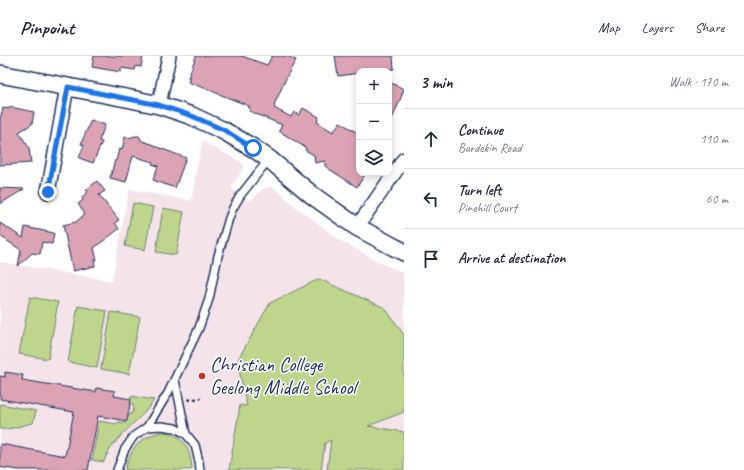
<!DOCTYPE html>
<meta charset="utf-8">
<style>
:root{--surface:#fff;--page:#f2f2f3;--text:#1f2937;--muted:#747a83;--line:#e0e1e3}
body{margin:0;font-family:Caveat,sans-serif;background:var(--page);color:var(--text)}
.controls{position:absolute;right:12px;top:12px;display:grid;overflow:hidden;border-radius:8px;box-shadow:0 2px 10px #0003}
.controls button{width:36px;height:36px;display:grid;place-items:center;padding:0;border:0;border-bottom:1px solid var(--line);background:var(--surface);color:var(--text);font:20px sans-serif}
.stop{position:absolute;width:12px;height:12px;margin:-9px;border:3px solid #1a73e8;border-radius:50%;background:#fff}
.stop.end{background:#1a73e8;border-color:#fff;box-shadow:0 1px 4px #0008}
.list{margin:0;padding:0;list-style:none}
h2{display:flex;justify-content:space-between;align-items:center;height:52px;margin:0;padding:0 16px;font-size:17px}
h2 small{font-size:13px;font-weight:400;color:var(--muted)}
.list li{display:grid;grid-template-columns:26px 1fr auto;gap:12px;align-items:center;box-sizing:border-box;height:60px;padding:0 16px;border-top:1px solid var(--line)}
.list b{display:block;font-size:15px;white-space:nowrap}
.list p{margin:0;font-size:13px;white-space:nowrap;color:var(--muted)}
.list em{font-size:13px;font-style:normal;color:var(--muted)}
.icon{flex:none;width:22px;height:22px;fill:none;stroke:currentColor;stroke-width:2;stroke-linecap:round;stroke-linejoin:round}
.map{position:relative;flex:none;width:404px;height:414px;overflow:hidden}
header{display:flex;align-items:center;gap:24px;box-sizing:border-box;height:56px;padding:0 20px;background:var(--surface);border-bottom:1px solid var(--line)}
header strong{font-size:19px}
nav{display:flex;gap:22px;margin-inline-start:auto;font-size:14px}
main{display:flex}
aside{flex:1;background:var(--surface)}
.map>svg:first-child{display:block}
.built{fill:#f4e3e8}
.green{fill:#bed68c;stroke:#6c8275}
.building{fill:#dca3b4;stroke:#1b2f5e}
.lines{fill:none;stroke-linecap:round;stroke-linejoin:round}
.service-casing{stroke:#1b2f5e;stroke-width:10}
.minor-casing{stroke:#1b2f5e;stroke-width:16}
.tertiary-casing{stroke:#1b2f5e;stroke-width:20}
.path{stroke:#1b2f5e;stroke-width:2.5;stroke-dasharray:3 3;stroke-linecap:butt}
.service{stroke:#fff;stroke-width:7}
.minor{stroke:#fff;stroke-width:13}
.tertiary{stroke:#fff;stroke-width:17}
.route{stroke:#1a73e8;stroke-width:5}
.poi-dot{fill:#c8321e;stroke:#fff;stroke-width:1.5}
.labels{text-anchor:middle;stroke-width:3;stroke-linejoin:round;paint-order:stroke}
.poi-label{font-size:20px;fill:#1b2f5e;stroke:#fff;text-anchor:start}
</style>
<header>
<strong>Pinpoint</strong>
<nav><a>Map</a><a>Layers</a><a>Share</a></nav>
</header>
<main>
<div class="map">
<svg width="404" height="414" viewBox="0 0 404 414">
<rect width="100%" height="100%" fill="#fff"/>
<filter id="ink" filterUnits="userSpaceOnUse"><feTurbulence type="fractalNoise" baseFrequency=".025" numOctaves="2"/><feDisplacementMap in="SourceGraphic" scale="8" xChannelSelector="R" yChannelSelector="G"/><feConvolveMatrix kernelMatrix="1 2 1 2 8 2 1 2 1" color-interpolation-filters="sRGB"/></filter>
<g filter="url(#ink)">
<path class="built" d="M202,85L244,108L243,113L231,132L242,141L250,145L263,133L268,131H273L296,151L341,185L381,207L404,217V414H0V206L112,225L129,133L191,145Z"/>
<g class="green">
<path d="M133,147L153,151L145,194L125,190Z"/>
<path d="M163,152L184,156L176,199L156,196Z"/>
<path d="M319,223L385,252L404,279V356L368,370L404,376V414H327L331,384L325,387L321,414H229L240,349L247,350L237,305L270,247Z"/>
<path d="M30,241L58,246L48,303L19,298Z"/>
<path d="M78,250L107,255L97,312L68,306Z"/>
<path d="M111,256L140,261L129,318L101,313Z"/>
<path d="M131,340L154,344C150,350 145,356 140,361C128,373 108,390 104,406L92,404L99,365L116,368L119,366L126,367L127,361L133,356C134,351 134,349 130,345Z"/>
<path d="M0,348L36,355L33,367C22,369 11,374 0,373Z"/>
<path d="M161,376C183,376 191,394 192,414H125C130,394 139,381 161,376Z"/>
</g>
<g class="building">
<path d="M94,0H143L141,11L136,10L135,14L121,12V16L92,11Z"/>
<path d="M196,0H242L267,9L272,0H287L296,4L288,18L274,49L275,50L274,52L291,61L294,56L299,59L303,52L319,61L317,66L333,76L340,66L359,78V117H366L357,131L329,113L325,110V105L315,107L314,99L305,94L306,92L279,75L282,69L249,55L250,52H248L249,50L204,32L188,26L190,22H188Z"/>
<path d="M335,0H393L394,13L378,15H359V17L338,20Z"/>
<path d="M389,26L404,33L400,44L389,70Z"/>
<path d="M10,51L34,56L32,68L19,76L29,92L31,107L0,109V63L3,52L9,53Z"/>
<path d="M91,64L105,69L99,85L102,86L93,107L79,102L84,89L81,88Z"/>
<path d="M136,80H139L142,85L155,89V90L186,102L175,132L153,124L158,110L152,108L153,106L133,100L126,126L110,122L115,104L116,105L119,93L122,94L125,81L128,82Z"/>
<path d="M97,125L105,135L99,139L119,164L115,167L119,173L94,192L97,204H94L95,210L73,215L63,169L76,166L85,158L78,148L83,144L82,141L88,136L86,134Z"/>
<path d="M0,132L24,133L0,148Z"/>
<path d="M0,167L23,182L25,171L54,177L52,188L42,186L40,198L32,197L18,210L21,194L0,180Z"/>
<path d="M5,316L23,319L22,324L96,336V332L115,335L114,340L131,343L127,365L98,360L88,414H18L0,411V388L65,400L74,356L0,343V320L5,321Z"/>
</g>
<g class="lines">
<defs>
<g id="service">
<path d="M175,324L186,378"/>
<path d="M147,371L168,337L199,272L209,243L218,200L229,162L233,152L240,140L269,103"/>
<path d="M117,414L125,393L134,380L147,371L161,370L175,372L186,378L195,389L199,406L200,414"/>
</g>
<g id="minor">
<path d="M159,49L169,0"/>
<path d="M48,136L67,31"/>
<path d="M357,171L404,103"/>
</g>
<path id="tertiary" d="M0,18L131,43L159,49L192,60L224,75L253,92L269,103L312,139L357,171L394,191L404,196"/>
</defs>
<use href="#service" class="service-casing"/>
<use href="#minor" class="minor-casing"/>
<use href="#tertiary" class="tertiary-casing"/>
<path class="path" d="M188,344L201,342"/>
<use href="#service" class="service"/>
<use href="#minor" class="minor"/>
<use href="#tertiary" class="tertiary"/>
</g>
</g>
<g class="lines" filter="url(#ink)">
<path class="route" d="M48,136L68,31L159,49L192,60L224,74L253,92"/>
</g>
<circle class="poi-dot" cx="202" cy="320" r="4"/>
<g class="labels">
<g class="poi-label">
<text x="210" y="315">Christian College<tspan x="210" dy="23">Geelong Middle School</tspan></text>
</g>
</g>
</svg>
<div class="controls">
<button>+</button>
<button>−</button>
<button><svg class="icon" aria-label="layers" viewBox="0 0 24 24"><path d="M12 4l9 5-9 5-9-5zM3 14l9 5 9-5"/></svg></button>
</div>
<div class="stop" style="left:253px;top:92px"></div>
<div class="stop end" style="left:48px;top:136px"></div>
</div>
<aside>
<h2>3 min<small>Walk · 170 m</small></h2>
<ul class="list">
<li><svg class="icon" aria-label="ahead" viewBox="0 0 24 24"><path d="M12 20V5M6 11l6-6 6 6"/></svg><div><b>Continue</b><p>Burdekin Road</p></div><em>110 m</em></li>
<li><svg class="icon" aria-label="left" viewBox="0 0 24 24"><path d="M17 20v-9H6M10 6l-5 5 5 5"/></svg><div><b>Turn left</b><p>Pinehill Court</p></div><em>60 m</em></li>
<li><svg class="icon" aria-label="arrive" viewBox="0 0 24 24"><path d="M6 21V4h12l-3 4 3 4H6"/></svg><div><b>Arrive at destination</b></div></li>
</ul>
</aside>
</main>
